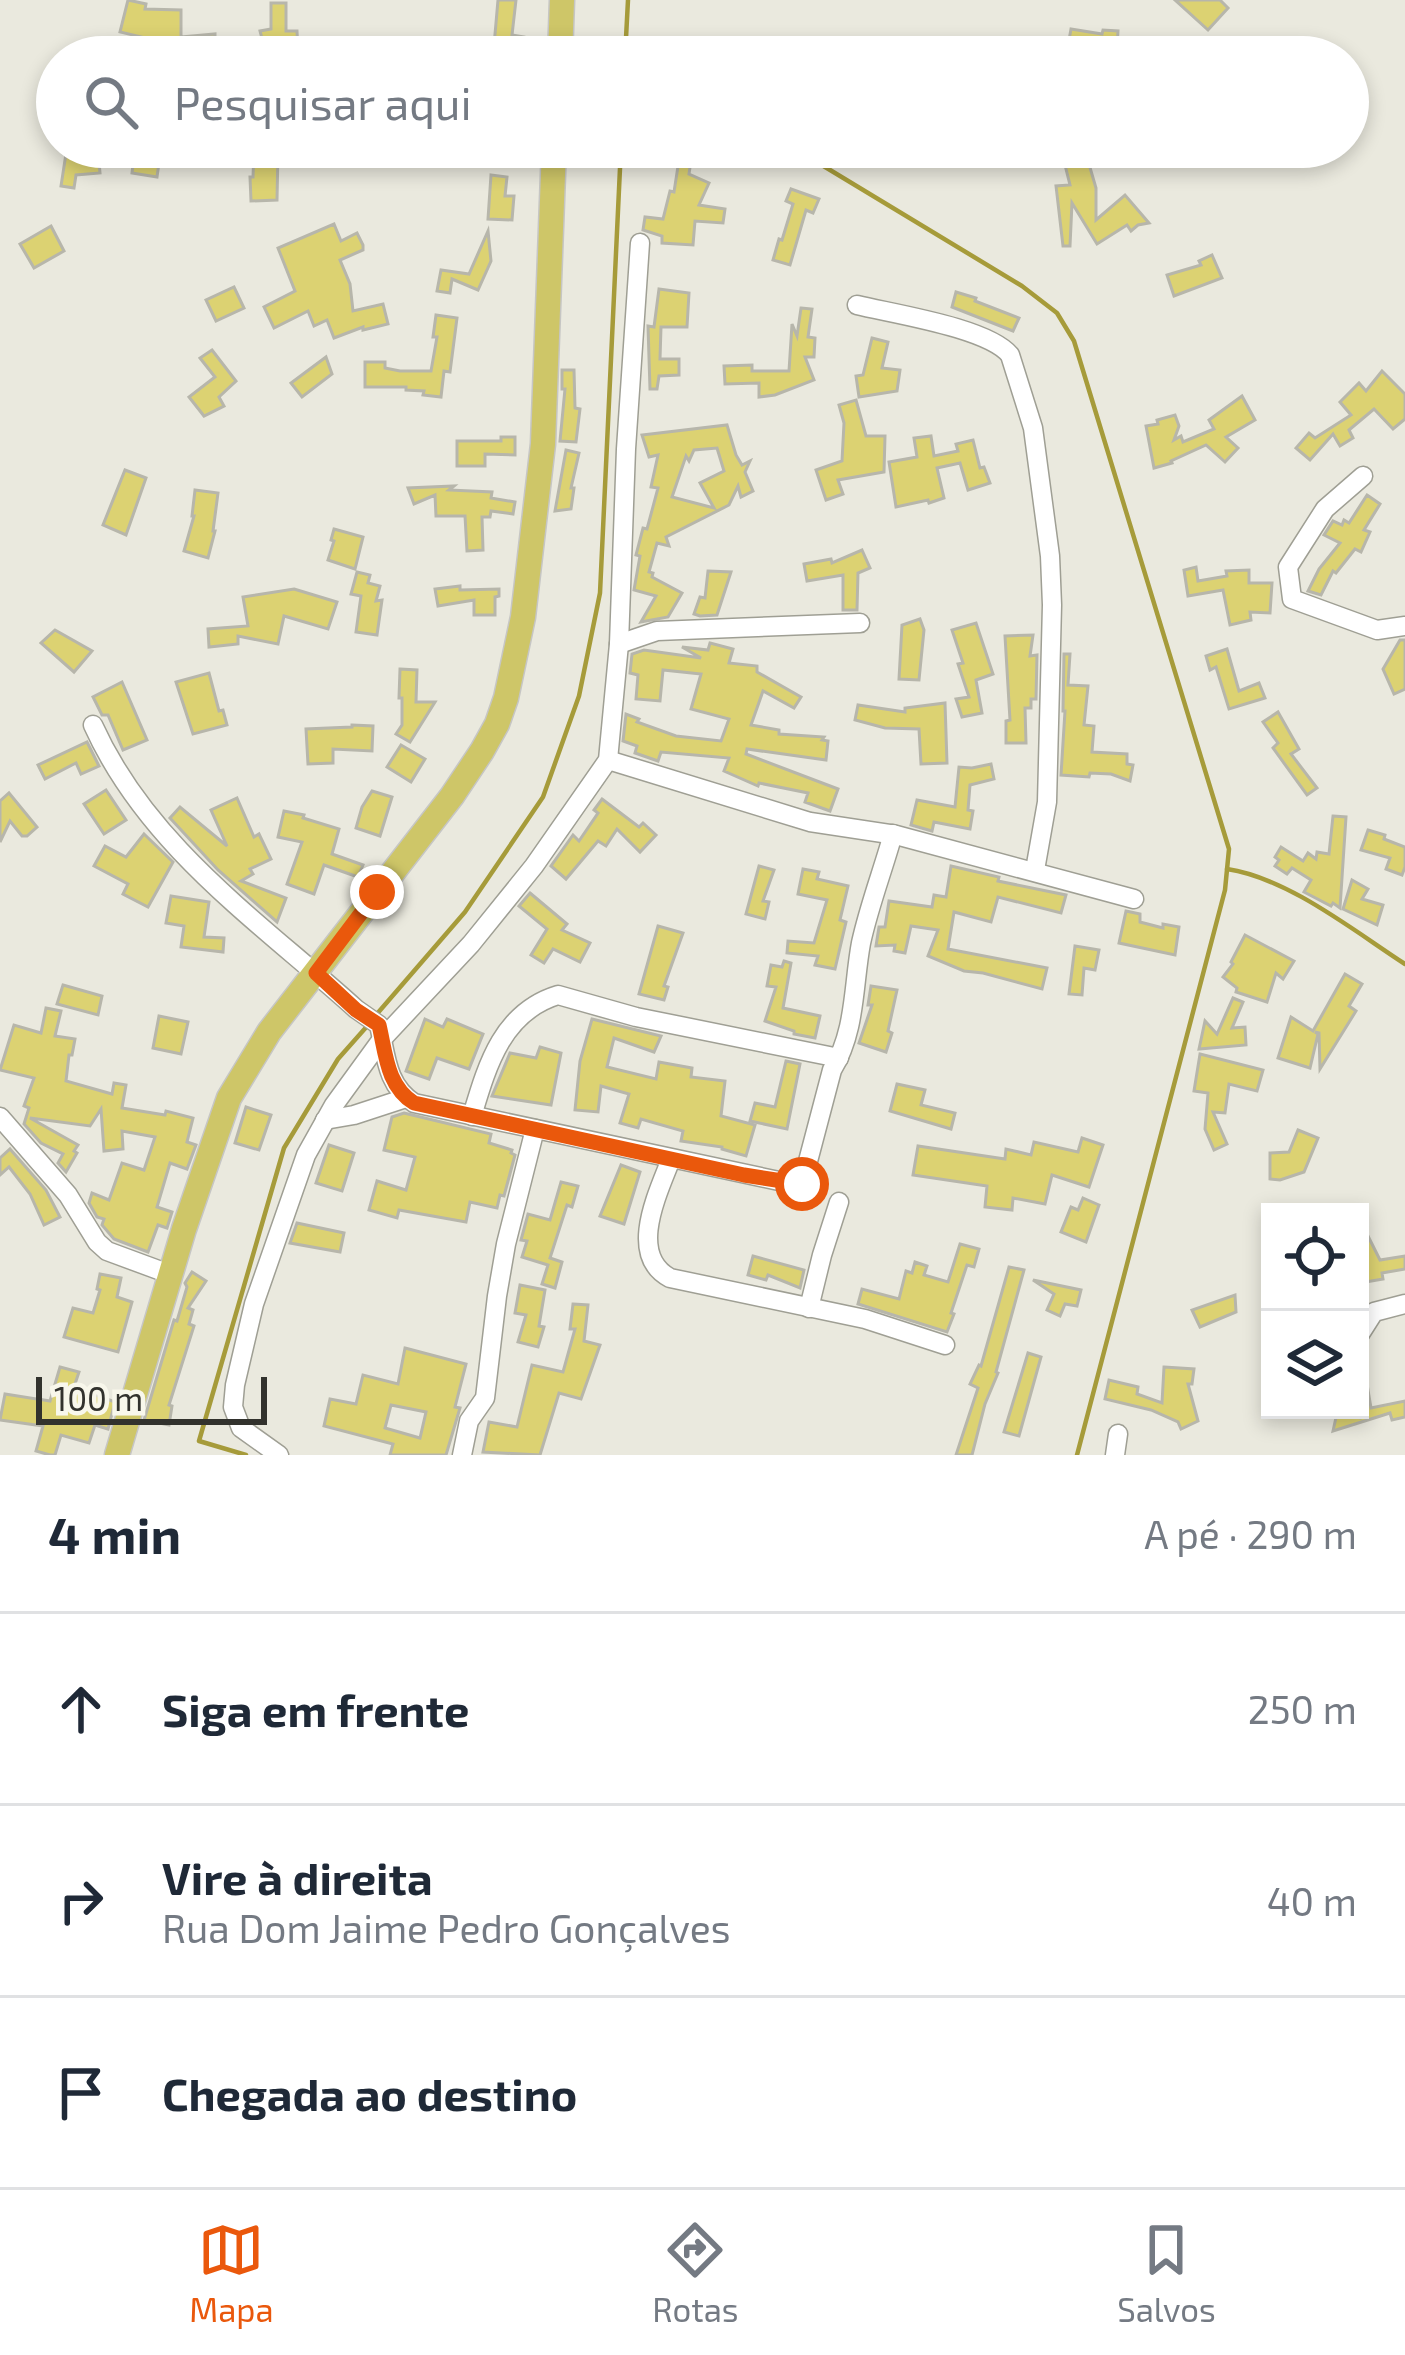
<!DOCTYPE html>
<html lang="pt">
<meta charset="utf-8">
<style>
:root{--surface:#fff;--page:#f2f2f3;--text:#1f2937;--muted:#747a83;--line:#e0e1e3;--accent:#ea580c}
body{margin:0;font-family:"Exo 2",sans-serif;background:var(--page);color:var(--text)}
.controls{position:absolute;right:36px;bottom:36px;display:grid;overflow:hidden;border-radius:0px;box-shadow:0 6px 18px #0003}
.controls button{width:108px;height:108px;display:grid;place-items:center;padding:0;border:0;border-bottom:3px solid var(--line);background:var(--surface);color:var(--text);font:60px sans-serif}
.scale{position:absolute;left:36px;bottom:30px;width:231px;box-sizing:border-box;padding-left:12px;border:6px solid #32322d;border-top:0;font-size:33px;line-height:42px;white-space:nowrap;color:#32322d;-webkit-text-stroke:9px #f8f7eb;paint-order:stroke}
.stop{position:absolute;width:36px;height:36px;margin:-27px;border:9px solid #ea580c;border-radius:50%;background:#fff}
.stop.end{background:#ea580c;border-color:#fff;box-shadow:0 3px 12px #0008}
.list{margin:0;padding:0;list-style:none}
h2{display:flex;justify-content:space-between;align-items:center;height:156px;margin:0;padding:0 48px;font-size:51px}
h2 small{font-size:39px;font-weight:400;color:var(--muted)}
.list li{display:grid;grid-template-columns:78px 1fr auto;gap:36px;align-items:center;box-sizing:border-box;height:192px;padding:0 48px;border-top:3px solid var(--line)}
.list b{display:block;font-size:45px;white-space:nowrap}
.list p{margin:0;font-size:39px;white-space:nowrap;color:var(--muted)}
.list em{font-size:39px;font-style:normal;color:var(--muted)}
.icon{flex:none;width:66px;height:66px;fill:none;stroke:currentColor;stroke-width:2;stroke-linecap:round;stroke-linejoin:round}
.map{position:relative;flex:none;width:1405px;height:1455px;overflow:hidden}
.search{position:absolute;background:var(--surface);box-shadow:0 6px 18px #0003;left:36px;right:36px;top:36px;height:132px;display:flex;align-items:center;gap:30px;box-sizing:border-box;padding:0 42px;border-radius:66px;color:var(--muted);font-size:45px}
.sheet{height:732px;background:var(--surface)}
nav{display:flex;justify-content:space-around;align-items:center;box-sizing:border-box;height:168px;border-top:3px solid var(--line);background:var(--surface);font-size:33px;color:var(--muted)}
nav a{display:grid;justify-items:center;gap:6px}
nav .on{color:var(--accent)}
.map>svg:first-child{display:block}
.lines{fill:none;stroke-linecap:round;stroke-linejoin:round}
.stream{stroke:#a69b3a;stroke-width:4.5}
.building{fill:#dcd272;stroke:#b7b6ab;stroke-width:3;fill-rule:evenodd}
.minor-casing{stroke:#9f9f94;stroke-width:21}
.major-casing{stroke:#c6c6c4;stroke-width:27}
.minor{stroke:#fff;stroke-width:18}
.major{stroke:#cec668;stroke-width:24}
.route{stroke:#ea580c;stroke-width:15}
</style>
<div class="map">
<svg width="1405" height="1455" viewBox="0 0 1405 1455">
<rect width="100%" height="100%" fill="#eae9de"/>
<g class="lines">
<g class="stream">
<path d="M628,48L643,57"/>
<path d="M625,57L628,0"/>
<path d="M792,147L1022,286L1057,313L1074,341L1229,849L1225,890L1077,1455"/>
<path d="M1227,869C1288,878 1354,931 1405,964"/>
<path d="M376,1015L465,912L543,797L579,696L600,593L621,147"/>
<path d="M246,1455L199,1441L284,1148L338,1059L369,1024"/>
</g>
</g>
<g class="building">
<path d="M128,0L146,4L145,9L181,10V37L215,34V57H189V53L165,48L164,57H146L150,39L120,32Z"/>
<path d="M498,0H516L512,35L524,37L522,57H493Z"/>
<path d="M1175,0H1220L1228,8L1208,30Z"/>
<path d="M271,3H286V31H297L298,52L266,54L260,31L271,29Z"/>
<path d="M1071,29L1102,34L1103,30L1118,31L1117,49H1111L1110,57H1066Z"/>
<path d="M67,147H80L79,152L98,151L100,173L76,175L74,188L61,186Z"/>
<path d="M135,147H197L196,161L160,156L157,177L132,173Z"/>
<path d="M681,147H693L689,174L709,183L699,205L725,209L723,223L695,221L693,245L662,243V236L643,230L645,217L663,219L670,191L674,192Z"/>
<path d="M1067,147H1084L1096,188V220L1125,195L1149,223L1138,225L1131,231L1127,225L1097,244L1072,203L1070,246H1063L1056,186L1070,185L1061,149Z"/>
<path d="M254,150L278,152L277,200L251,201L250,177H253Z"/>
<path d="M491,175L507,177L505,196H514L512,220L488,219Z"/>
<path d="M791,189L819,199L813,213L806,210L790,265L773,260L779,239L782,240L793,204L786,201Z"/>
<path d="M334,224L341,241L357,233L363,245V250L340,260L350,284L353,311L383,304L388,324L363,330V327L334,338L327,320L314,326L308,311L274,328L264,307L295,291L278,248Z"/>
<path d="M51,226L64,251L34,268L20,244Z"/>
<path d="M488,231L491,261L478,290L452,279L450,293L437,291L441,270L469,274Z"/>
<path d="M1212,255L1222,278L1174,296L1167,275L1201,265L1199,261Z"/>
<path d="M234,287L244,308L216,321L206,300Z"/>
<path d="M659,289L689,293L687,327H661L660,359H679V375L659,376L657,389H650L648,326L654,327Z"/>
<path d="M956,292L976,298L975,301L1019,318L1013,331L952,307Z"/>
<path d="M801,308L812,309L808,337L815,338L814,357H805L814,380L775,395L759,397V383L725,384L724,366L752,365V371H789L792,324L797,336Z"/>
<path d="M436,315L457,318L450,372L444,371L441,397L423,395L424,391L406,390V387H365V362H385V368L400,371H431L437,337H433Z"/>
<path d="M872,338L888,342L882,368L900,370L897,391L859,397L856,376L863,375Z"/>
<path d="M212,350L236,381L219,397L224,406L204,416L189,397L215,377L200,358Z"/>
<path d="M326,357L332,374L302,397L291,383Z"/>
<path d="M562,370H574L575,408L580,409L576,442L560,441L565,389H562Z"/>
<path d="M1382,371L1405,394V419L1393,429L1374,409L1349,430L1353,438L1340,446L1333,434L1310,460L1296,448L1309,433L1315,438L1351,415L1340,402L1359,383L1366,391Z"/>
<path d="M1242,396L1255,420L1226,437L1238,448L1225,462L1206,445L1171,461L1172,463L1154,468L1146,426L1158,424L1157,420L1175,415L1179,426L1174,440L1181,436L1183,442L1214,429L1209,420Z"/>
<path d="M856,400L866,436H885L884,472L838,480L843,494L826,500L816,470L842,461L844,423L839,405Z"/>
<path d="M727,425L736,455L742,465L750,461L745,472L753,491L741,497L738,486L729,505L666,537L669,546L657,543L649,572L653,573L652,577L682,593L668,617L641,622L656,596L634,590L640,556L636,555L643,528L647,529L658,488L651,487L658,455L649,457L642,435ZM717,448L724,471L700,483L714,508L672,497L686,456L689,461L694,450Z"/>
<path d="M931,436L934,456L958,451L956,444L973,440L980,468L984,467L990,483L968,490L960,463L937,468L944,498L929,503L928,500L896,507L889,462L917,457L914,438Z"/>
<path d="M501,437H515V455L485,454V466H457V441H501Z"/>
<path d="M566,450L579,453L571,488H574L571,509L555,511Z"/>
<path d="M125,470L146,478L126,535L103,525Z"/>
<path d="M454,486L449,490L492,492L491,498L515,502L513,514L491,511L490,517H482L483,550L467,551L465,516H436L435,495L414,504L408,488Z"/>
<path d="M195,490L218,493L213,531H215L208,558L184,551L194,516H192Z"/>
<path d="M1367,495L1380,504L1364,530L1370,532L1361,552L1355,549L1336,573L1333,571L1321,595L1308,591L1319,569L1340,543L1324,535L1333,521L1342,525L1344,520L1349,523Z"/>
<path d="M334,529L363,537L355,569L328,560L334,541L331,540Z"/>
<path d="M862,550L870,568L858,573L857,610H843V575L807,581L804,564L831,559L832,563Z"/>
<path d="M1196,567L1198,581L1227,576L1226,571L1249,570V583H1272L1270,613L1250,612L1251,620L1230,625L1223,590L1188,596L1184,570Z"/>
<path d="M708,571L731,572L717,615L700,616L694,614L700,597L705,598Z"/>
<path d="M357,572L370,575L368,583L380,586L376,601L382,600L377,635L356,632L361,596L351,594Z"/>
<path d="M460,586V590L499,589V596L495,597V615H474V600L438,606L435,589Z"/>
<path d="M294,589L337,602L328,629L284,616L278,644L238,636V644L209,647L208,629L248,626L243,597Z"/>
<path d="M920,619L924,630L919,680L899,679L902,625Z"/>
<path d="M976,623L993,674L976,680L982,713L962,717L956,699L969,697L958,664L963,663L952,630Z"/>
<path d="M55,630L92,651L74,672L41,643Z"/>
<path d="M1033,635L1030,656L1037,655L1036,699H1031V708H1025L1026,743H1006V721L1010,720L1005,636Z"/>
<path d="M1400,640H1405V689L1394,694L1383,669Z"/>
<path d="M710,643L733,649L729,663L757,666V672L801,697L794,708L763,691L751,725L779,730V734L824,737L822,740L828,741L826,760L747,749L746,754L838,789L830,811L805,802L808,793L759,783L758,786L724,771L729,758L661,752L658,761L635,753L637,746L623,741L626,714L639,719L637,722L676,736L721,741L729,719L691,709L701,674L663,670L660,701L636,699L638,675L630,673L632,654L644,650L701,658L682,647L708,650Z"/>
<path d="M1227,649L1239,691L1259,683L1265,698L1229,709L1216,667L1210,670L1206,656Z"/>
<path d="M1064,654H1070L1068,685L1088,686L1084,725L1094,726L1092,752L1127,754V764L1133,765L1130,781L1111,774L1090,773L1089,777L1061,775L1065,711H1063Z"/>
<path d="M400,669L417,670L416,702H435L410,742L396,734L402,725V698H399Z"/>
<path d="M209,673L219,711L223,710L227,725L193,734L176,682Z"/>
<path d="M122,682L147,740L123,750L108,715H102L93,697Z"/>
<path d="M945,703L947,763L921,764L919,729L885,728L855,720L858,705L905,712V708Z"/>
<path d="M1278,712L1299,749L1291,754L1317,788L1307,795L1273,748L1278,743L1263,722Z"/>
<path d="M352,725L373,726L372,751L333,749V763L308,764L306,729L352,727Z"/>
<path d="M87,742L99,766L81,774L76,763L45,779L38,765Z"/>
<path d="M401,745L425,759L411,782L387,767Z"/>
<path d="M991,764L994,779L970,785L968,810L973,811L970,829L934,822L932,831L911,825L917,800L955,807L959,767L972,768Z"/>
<path d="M106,790L126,820L104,834L84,804Z"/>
<path d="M372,791L392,797L380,836L356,828L362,807Z"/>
<path d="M9,793L37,827L27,836H22L10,821L0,842V801Z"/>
<path d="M237,798L254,837L259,834L271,859L250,869L253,874L241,881L286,898L277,922L218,870L170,818L180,807L227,846L211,810Z"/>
<path d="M602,799L639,827L643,823L656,835L640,852L617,829L606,846L598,841L566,879L551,866L573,835L579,841L598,813L594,810Z"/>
<path d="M284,811L304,815L303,818L339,829L332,854L363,865L358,877L324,865L314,894L287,884L302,842L278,837Z"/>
<path d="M1333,816L1346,817L1340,908L1333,903L1331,906L1304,892L1311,880L1292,868L1287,874L1275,866L1279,860L1275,857L1281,847L1303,861L1308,853L1316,859L1317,852L1329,854Z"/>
<path d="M1368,830L1385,835L1384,839L1405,847V867L1402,875L1386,869L1390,858L1361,850Z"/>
<path d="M144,834L173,862L148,907L123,894L128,884L94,866L105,846L126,857Z"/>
<path d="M759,866L774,870L763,901L769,902L765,919L746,914Z"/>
<path d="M951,866L999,877L998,881L1066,895L1061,913L998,897L991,922L954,912L948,949L1047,968L1042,989L983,973L964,971L928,956L938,930L911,926L905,953L894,951L895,945L876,946L879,927H885L889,901L932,907L934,895L946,897Z"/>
<path d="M803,869L819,872L817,879L848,886L840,920L846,922L835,969L815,965L818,956L787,953L788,941L814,943L827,900L798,894Z"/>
<path d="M1352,880L1368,889L1362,899L1383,905L1377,925L1343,909Z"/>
<path d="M530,893L567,924L562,930L590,943L580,962L553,949L544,963L531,955L547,929L519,906Z"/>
<path d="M171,896L209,902L204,937L224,938L223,952L181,947L184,926L166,923Z"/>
<path d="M1126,911L1140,914V922L1163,928V924L1179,927L1175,955L1119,943Z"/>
<path d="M658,926L683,933L664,986L668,987L664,1000L639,994Z"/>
<path d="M1245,935L1294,961L1283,979L1276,973L1267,1002L1236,992L1237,988L1223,977L1233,964L1231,962Z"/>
<path d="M1075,946L1099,950L1095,970L1084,968L1082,995L1069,994Z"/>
<path d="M784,961L791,963L783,1008L820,1016L815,1038L794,1034V1031L765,1021L776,987L767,986L771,965L782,967Z"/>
<path d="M1345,974L1362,984L1349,1006L1356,1011L1320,1069L1319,1033L1315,1032L1318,1034L1310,1068L1278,1058L1291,1017L1313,1031Z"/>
<path d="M63,985L102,996L98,1015L57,1004Z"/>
<path d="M871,986L897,990L888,1031L892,1033L886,1052L859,1043L872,1005H868Z"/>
<path d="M1233,998L1243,1002L1232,1028L1245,1027L1246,1045L1199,1049L1205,1021L1217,1034Z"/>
<path d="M46,1008L61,1011L55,1036L75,1039L72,1055H69L66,1081L112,1094L114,1083L126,1085L122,1108L165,1115L166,1111L193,1118L187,1142L196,1145L187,1169L170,1163L157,1207L172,1212L167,1228L158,1225L148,1252L114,1239L102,1225L104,1219L97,1217L89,1203L92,1193L109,1200L122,1163L144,1170L155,1137L122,1131L123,1149L104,1151L101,1109L90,1126L30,1118L78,1145L74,1151L77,1153L66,1172L58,1163L63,1154L41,1143L24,1124L29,1108L24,1106L34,1078L0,1070L14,1025L41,1033Z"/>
<path d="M159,1016L188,1022L181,1054L153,1048Z"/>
<path d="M425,1019L443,1027L447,1019L483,1034L469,1069L437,1058L429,1079L406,1071Z"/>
<path d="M592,1019L661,1036L654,1052L614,1038L607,1067L656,1079L659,1062L692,1068L691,1077L725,1081L721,1116L755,1125L746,1156L722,1149V1147L681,1141L683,1131L641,1119L638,1128L620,1123L629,1094L601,1086L598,1112L575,1110L580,1061Z"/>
<path d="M540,1047L561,1053L551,1105L492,1096L510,1053L536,1058Z"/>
<path d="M1200,1054L1263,1070L1257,1091L1229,1084L1225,1113L1213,1112L1227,1144L1214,1150L1205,1129L1208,1093L1194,1091Z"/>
<path d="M786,1061L800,1064L787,1129L750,1121L755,1103L775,1107Z"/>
<path d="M897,1084L925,1090L921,1105L955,1113L951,1129L890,1111Z"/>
<path d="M246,1107L271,1115L259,1150L235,1143Z"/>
<path d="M404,1113L491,1134L489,1143L512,1150L511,1153L515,1155L504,1196L500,1195L497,1208L470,1202L466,1222L399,1210L397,1218L369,1210L377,1181L406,1190L415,1157L384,1150L392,1117Z"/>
<path d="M1298,1130L1318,1138L1304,1172L1280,1180L1270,1179V1153L1289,1152Z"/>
<path d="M1082,1138L1103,1145L1089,1187L1052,1175L1045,1204L1013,1198L1012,1210L985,1207L987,1186L913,1175L918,1146L1005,1159L1006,1149L1031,1155L1034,1142L1078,1152Z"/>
<path d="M329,1145L354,1153L342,1191L316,1183Z"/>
<path d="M10,1149L46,1190L60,1217L44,1225L30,1194L9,1167L0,1175V1158Z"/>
<path d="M621,1165L640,1172L624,1224L600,1216Z"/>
<path d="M561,1182L578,1186L572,1207L567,1205L550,1258L562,1262L555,1288L542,1284L548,1265L522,1257L527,1241L521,1240L528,1214L550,1220Z"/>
<path d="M1083,1198L1099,1205L1086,1242L1061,1232L1071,1207L1078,1210Z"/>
<path d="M1360,1220L1380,1260L1405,1256V1269L1382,1273L1383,1279L1360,1283Z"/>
<path d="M297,1223L344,1233L340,1252L290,1243Z"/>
<path d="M960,1244L979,1249L974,1267L967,1265L951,1313L954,1314L947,1332L858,1304L862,1289L899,1299L906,1271L912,1273L915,1262L927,1266L924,1275L948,1282Z"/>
<path d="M753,1256L804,1270L800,1288L768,1275L766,1280L748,1275Z"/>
<path d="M1009,1267L1024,1270L996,1372L998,1373L985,1404L972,1455H956L978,1388L970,1384L979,1365L981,1366Z"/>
<path d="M192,1272L206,1281L188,1308L193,1310L189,1324L194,1326L169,1405L172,1406L169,1425L144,1420L174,1320L177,1321L187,1287L185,1283Z"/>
<path d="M100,1274L121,1278L117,1297L132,1302L118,1352L64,1337L73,1308L93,1313L100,1290L97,1289Z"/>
<path d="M1033,1280L1081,1290L1077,1306L1065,1304L1060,1316L1047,1310L1054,1294Z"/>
<path d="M520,1285L545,1290L539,1326L544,1327L538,1347L518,1342L526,1315L515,1313Z"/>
<path d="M1235,1295L1236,1312L1200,1327L1192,1310Z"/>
<path d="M573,1304L588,1305L584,1341L600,1345L581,1399L559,1393L540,1455L483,1452L489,1422L517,1427L532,1365L563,1372L575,1329H570Z"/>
<path d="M405,1348L466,1364L455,1407L460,1408L446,1455H390L393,1444L324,1426L330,1399L356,1404L363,1375L398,1384ZM391,1405L426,1412L420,1438L385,1428Z"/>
<path d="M1028,1353L1041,1357L1019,1436L1004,1432Z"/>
<path d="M60,1367L79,1372L74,1387L115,1402L108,1429L95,1425L89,1443L61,1435L55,1455H50L36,1451L43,1426L0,1420L5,1394L37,1399L38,1402V1399L50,1401Z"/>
<path d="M1164,1367L1194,1369L1192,1384H1188L1198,1421L1181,1429L1178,1422L1151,1410L1105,1399L1109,1380L1138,1387L1137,1394L1162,1403Z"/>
<path d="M1360,1384H1367L1371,1408L1405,1401V1417L1392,1420L1390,1413L1333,1431L1337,1413L1360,1418Z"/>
</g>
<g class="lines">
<defs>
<g id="minor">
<path d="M857,305C894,314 988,328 1010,355L1033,428L1050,556L1052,605L1047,802L1035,870"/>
<path d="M1363,476L1325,509L1288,567L1292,599L1377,630L1405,626"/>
<path d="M619,644L657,631L860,623"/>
<path d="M93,725C148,847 260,922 356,1009L379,1025C386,1055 386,1085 414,1103L779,1181L802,1184L832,1070C856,1031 853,986 861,943C869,906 883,870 893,834"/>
<path d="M608,760L810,822L896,835L1134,899"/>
<path d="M472,1116C487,1066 502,1012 558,995L636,1017L839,1058"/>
<path d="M0,1117L68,1195L97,1242L107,1251L172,1275"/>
<path d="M325,1120L354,1115L406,1098"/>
<path d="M671,1159C658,1193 627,1255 670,1278L865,1319L945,1345"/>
<path d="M809,1308L822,1255L839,1202"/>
<path d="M1360,1334L1374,1312L1405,1304"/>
<path d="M279,1455L241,1428L233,1407L235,1385L254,1304L306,1155L334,1105L382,1039L471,944L534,866L608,760L619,644L626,449L640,243"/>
<path d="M462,1455L469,1421L485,1398L497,1296L506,1244L535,1129"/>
<path d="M1115,1455L1118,1434"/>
</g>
<g id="major">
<path d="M560,57L562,0"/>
<path d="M117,1455L184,1229L229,1098L269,1032L452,796L482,751L497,724L506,698L523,617L543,444L554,147"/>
</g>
</defs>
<use href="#minor" class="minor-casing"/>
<use href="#major" class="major-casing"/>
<use href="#minor" class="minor"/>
<use href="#major" class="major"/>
</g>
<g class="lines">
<path class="route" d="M377,892L316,973L356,1010L379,1025C386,1055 387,1086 414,1103L744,1175L802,1184"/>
</g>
</svg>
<div class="controls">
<button><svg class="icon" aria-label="locate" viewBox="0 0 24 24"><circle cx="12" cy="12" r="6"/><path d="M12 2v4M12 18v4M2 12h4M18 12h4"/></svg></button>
<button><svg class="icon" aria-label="layers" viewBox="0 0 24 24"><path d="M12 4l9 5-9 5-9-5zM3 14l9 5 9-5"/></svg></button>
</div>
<div class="scale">100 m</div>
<div class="stop" style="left:802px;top:1184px"></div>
<div class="stop end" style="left:377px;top:892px"></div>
<div class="search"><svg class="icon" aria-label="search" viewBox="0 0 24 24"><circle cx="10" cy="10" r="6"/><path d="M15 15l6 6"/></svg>Pesquisar aqui</div>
</div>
<section class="sheet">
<h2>4 min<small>A pé · 290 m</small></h2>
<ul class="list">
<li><svg class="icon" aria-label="ahead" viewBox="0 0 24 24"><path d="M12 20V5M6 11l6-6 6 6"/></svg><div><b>Siga em frente</b></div><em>250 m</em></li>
<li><svg class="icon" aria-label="right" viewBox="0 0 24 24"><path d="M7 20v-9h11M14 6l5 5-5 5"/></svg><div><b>Vire à direita</b><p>Rua Dom Jaime Pedro Gonçalves</p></div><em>40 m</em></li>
<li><svg class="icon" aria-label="arrive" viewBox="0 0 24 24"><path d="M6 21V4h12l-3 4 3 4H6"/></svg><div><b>Chegada ao destino</b></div></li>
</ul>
</section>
<nav>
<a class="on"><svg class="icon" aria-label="map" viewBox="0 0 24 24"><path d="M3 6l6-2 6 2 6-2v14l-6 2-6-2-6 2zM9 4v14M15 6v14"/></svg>Mapa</a>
<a><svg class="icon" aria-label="directions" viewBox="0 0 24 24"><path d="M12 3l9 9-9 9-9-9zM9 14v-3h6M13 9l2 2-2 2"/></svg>Rotas</a>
<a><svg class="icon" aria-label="saved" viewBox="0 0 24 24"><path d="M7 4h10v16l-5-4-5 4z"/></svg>Salvos</a>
</nav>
